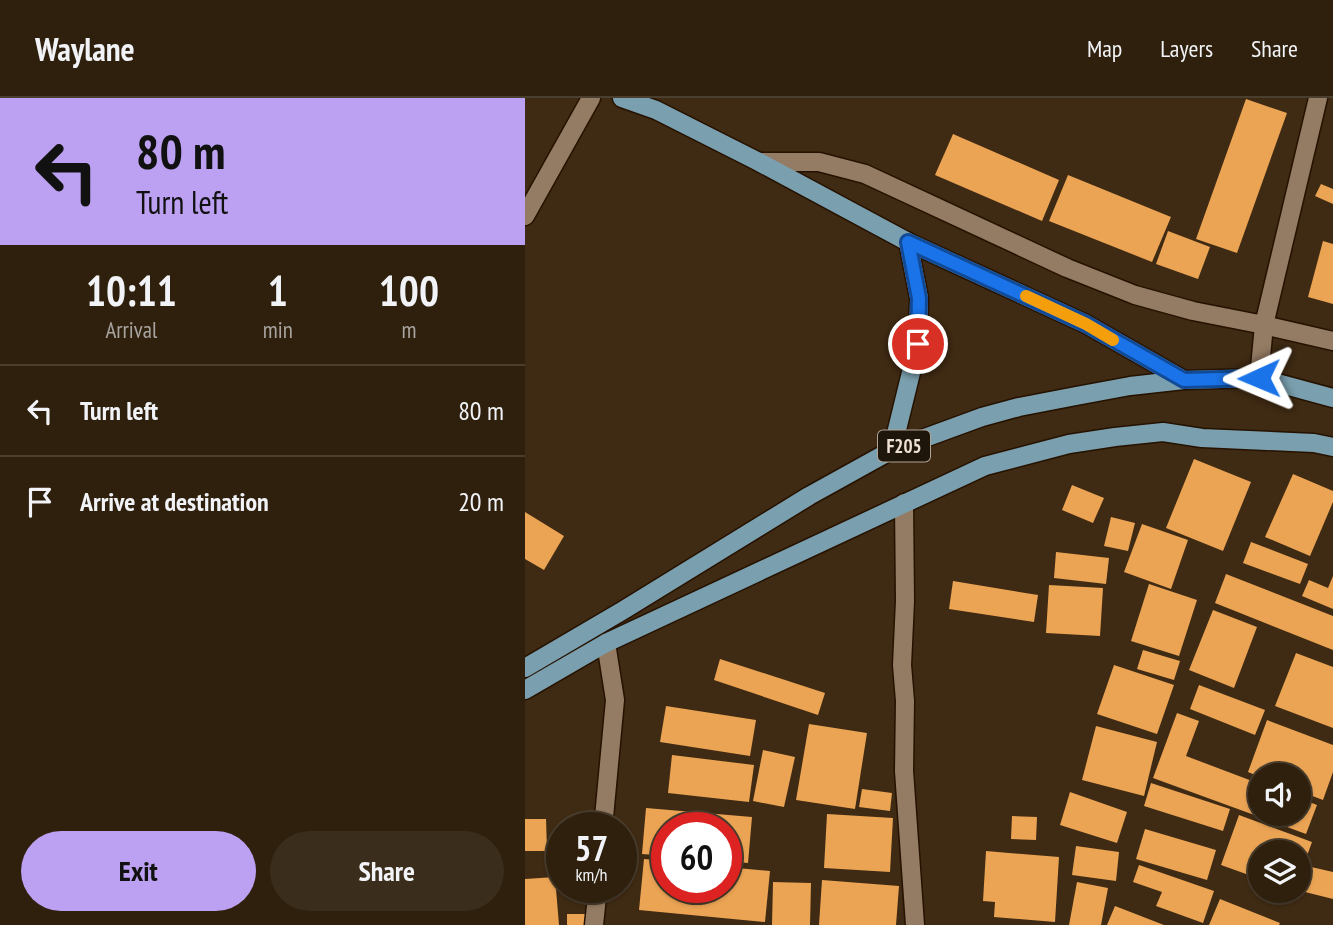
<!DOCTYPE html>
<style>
body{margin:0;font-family:"PT Sans Narrow",sans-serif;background:#3b2d1c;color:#f1f3f6;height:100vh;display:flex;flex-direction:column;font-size:26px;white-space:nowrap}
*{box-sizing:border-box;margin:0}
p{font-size:23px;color:#a7a39e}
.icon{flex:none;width:38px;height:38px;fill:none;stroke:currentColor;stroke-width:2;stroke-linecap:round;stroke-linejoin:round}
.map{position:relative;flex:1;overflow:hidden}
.drawer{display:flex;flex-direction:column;background:#2f200e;width:525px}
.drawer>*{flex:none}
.top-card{background:#bca0f2;color:#111;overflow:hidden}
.controls{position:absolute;left:723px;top:665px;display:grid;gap:14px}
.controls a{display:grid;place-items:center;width:63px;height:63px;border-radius:50%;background:#2f200e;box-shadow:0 2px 5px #0004,0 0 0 2px #4a3e2e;font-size:35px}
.speed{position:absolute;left:21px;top:714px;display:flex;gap:14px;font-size:35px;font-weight:700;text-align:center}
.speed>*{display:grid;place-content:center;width:91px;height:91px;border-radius:50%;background:#2f200e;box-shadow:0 2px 5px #0004,0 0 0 2px #4a3e2e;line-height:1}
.speed small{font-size:18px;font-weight:400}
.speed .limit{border:10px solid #d22;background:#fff;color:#111}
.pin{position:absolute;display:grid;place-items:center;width:60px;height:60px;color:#fff;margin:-30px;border:4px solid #fff;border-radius:50%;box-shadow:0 2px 7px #0007}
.me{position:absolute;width:77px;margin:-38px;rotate:269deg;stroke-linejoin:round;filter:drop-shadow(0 0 5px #0008)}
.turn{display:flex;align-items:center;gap:24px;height:147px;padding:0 21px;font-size:32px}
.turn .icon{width:91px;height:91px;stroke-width:2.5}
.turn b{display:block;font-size:49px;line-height:60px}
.eta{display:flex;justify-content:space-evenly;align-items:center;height:119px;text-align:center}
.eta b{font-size:42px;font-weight:700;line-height:49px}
.primary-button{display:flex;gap:14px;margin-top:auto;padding:14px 21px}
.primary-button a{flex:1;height:80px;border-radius:42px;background:#bca0f2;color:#111;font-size:28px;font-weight:700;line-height:80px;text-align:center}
.primary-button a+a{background:#3b2d1c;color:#f1f3f6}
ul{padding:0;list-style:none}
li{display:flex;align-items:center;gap:21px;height:91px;padding:0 21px;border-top:2px solid #4a3e2e}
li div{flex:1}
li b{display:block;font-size:26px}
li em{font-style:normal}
header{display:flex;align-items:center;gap:42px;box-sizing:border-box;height:98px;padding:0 35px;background:#2f200e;border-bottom:2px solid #4a3e2e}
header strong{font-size:33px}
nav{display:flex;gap:38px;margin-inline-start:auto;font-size:24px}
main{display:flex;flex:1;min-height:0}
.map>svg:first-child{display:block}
.building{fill:#eba454}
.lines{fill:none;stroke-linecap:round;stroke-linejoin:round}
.minor-casing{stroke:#251200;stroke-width:21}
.major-casing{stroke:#251200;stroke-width:21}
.minor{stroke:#947b63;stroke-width:18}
.major{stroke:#7a9fae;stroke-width:18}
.route-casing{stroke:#114b97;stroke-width:18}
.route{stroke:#1a73e8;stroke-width:12}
.slow{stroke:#f59e0b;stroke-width:12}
.labels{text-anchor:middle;stroke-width:7;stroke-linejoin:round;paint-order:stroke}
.shield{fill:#1e150b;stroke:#b0a497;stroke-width:2}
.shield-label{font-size:19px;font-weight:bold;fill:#efe1d3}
</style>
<header>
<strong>Waylane</strong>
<nav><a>Map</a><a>Layers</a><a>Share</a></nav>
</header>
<main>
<section class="drawer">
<div class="top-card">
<div class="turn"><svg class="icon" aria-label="left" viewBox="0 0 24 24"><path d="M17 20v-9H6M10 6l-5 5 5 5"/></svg><div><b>80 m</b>Turn left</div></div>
</div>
<div class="eta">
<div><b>10:11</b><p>Arrival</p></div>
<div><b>1</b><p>min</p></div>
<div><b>100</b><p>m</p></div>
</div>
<ul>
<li><svg class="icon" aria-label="left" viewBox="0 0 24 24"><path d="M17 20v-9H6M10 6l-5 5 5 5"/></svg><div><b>Turn left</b></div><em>80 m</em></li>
<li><svg class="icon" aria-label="arrive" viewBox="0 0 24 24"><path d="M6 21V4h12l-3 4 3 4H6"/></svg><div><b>Arrive at destination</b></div><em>20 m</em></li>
</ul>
<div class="primary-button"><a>Exit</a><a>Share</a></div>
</section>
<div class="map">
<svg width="808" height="827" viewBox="0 0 808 827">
<rect width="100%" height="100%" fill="#3f2a13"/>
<g class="building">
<polygon points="721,1 762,15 712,155 671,141"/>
<polygon points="428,36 534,82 517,123 410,77"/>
<polygon points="543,77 646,119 627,164 524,123"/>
<polygon points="796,86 808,91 808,106 790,98"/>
<polygon points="643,133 685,149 673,181 631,166"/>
<polygon points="798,143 808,146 808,206 783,199"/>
<polygon points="669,361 726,384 698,453 641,430"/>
<polygon points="768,376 808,393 808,404 785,458 740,439"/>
<polygon points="547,387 579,400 568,425 537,412"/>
<polygon points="0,414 39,438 19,472 0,461"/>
<polygon points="586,419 610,425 603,453 579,448"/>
<polygon points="617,426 663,442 646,491 599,474"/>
<polygon points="726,444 783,466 775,486 718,465"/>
<polygon points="531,454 584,460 581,486 529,480"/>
<polygon points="701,476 808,518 808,552 690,505"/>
<polygon points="808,478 808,511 777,498 784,482 803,490"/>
<polygon points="428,483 513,497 509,524 424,511"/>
<polygon points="624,486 672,502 654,558 606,543"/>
<polygon points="524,487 578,490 575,538 521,535"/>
<polygon points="688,512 732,529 709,590 664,572"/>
<polygon points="618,552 655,563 649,582 612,571"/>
<polygon points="771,555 808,569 808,630 750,608"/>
<polygon points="195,561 300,595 293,617 189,582"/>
<polygon points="589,567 649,587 632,636 572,616"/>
<polygon points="674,587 740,612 730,637 665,611"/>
<polygon points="141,608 231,622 225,658 135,644"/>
<polygon points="652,615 674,623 661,658 735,686 735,716 774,716 774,700 792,707 781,736 628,680"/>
<polygon points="742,622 808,647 808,674 798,702 774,693 774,677 735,677 735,679 723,674"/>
<polygon points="284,626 342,635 330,711 271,702"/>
<polygon points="571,628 632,644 619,698 557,682"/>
<polygon points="238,652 270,659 259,709 228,703"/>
<polygon points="147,657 229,667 224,704 143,695"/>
<polygon points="626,685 705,711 698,733 619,708"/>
<polygon points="337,691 367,695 365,713 334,709"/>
<polygon points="545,694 602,714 592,745 535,727"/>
<polygon points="121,710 227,719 223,765 201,763 201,730 142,730 142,758 117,756"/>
<polygon points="302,716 368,720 365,774 299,770"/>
<polygon points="714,717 787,744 774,780 774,754 735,754 735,781 696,767"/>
<polygon points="487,718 512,719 511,742 486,741"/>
<polygon points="0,721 21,721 22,753 0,753"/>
<polygon points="620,731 691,752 682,782 611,761"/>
<polygon points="551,748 594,754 591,783 547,777"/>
<polygon points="461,753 534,759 530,824 469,819 470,804 458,803"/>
<polygon points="119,761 142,763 142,789 201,789 201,769 245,773 240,824 114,812"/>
<polygon points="614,767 689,793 678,825 631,808 637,794 608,784"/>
<polygon points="782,768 808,774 808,801 776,793"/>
<polygon points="30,779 34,827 0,827 0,781"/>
<polygon points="297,782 374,788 371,827 294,827"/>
<polygon points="248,784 286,785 285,827 247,827"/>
<polygon points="552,784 583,790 576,827 544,827"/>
<polygon points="695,801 755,825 754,827 684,827"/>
<polygon points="590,808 639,827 582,827"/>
<rect x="42" y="816" width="22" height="11"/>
</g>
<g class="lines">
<g class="minor-casing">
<g id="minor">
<polyline points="234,64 294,64 340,76 542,170 610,197 668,213 739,227 808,243"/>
<polyline points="0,118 66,0"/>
<polyline points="734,280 739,227 793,0"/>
<polyline points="379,405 380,503 377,567 380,603 379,673 390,827"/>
<polyline points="78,730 90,602 81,545"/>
<polyline points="69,827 73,789"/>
</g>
</g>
<g class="major-casing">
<g id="major">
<polyline points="97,0 131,12 234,64 383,144 561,226 659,282"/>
<polyline points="367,352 393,246 394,200 383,144"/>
<polyline points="0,570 97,513 284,398 367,352 457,319 494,309 551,298 605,288 659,282 734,280 808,300"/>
<polyline points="0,592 81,545 460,368 544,346 590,339 638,334 677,340 789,345 808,349"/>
</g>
</g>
<use href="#minor" class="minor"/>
<use href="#major" class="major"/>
</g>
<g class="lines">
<g class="route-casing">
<polyline id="route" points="393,246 394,200 383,144 561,226 659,282 734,280"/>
</g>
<use href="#route" class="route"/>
<polyline class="slow" points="501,198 561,226 588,242"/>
</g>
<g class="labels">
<rect class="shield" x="353" y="332.5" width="52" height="31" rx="5"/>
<g class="shield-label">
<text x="379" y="355">F205</text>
</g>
</g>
</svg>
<div class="controls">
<a><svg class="icon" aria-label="sound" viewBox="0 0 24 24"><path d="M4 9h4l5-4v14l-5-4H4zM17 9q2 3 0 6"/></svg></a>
<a><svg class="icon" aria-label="layers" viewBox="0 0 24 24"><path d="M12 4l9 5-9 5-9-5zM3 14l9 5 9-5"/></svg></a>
</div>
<div class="speed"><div>57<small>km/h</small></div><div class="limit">60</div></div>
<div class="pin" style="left:393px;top:246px;background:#d93025"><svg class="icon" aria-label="arrive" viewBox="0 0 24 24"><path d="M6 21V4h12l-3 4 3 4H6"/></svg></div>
<svg class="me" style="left:734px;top:280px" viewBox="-20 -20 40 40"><path d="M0-17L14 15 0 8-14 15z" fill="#1a73e8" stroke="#fff" stroke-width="4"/></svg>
</div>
</main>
